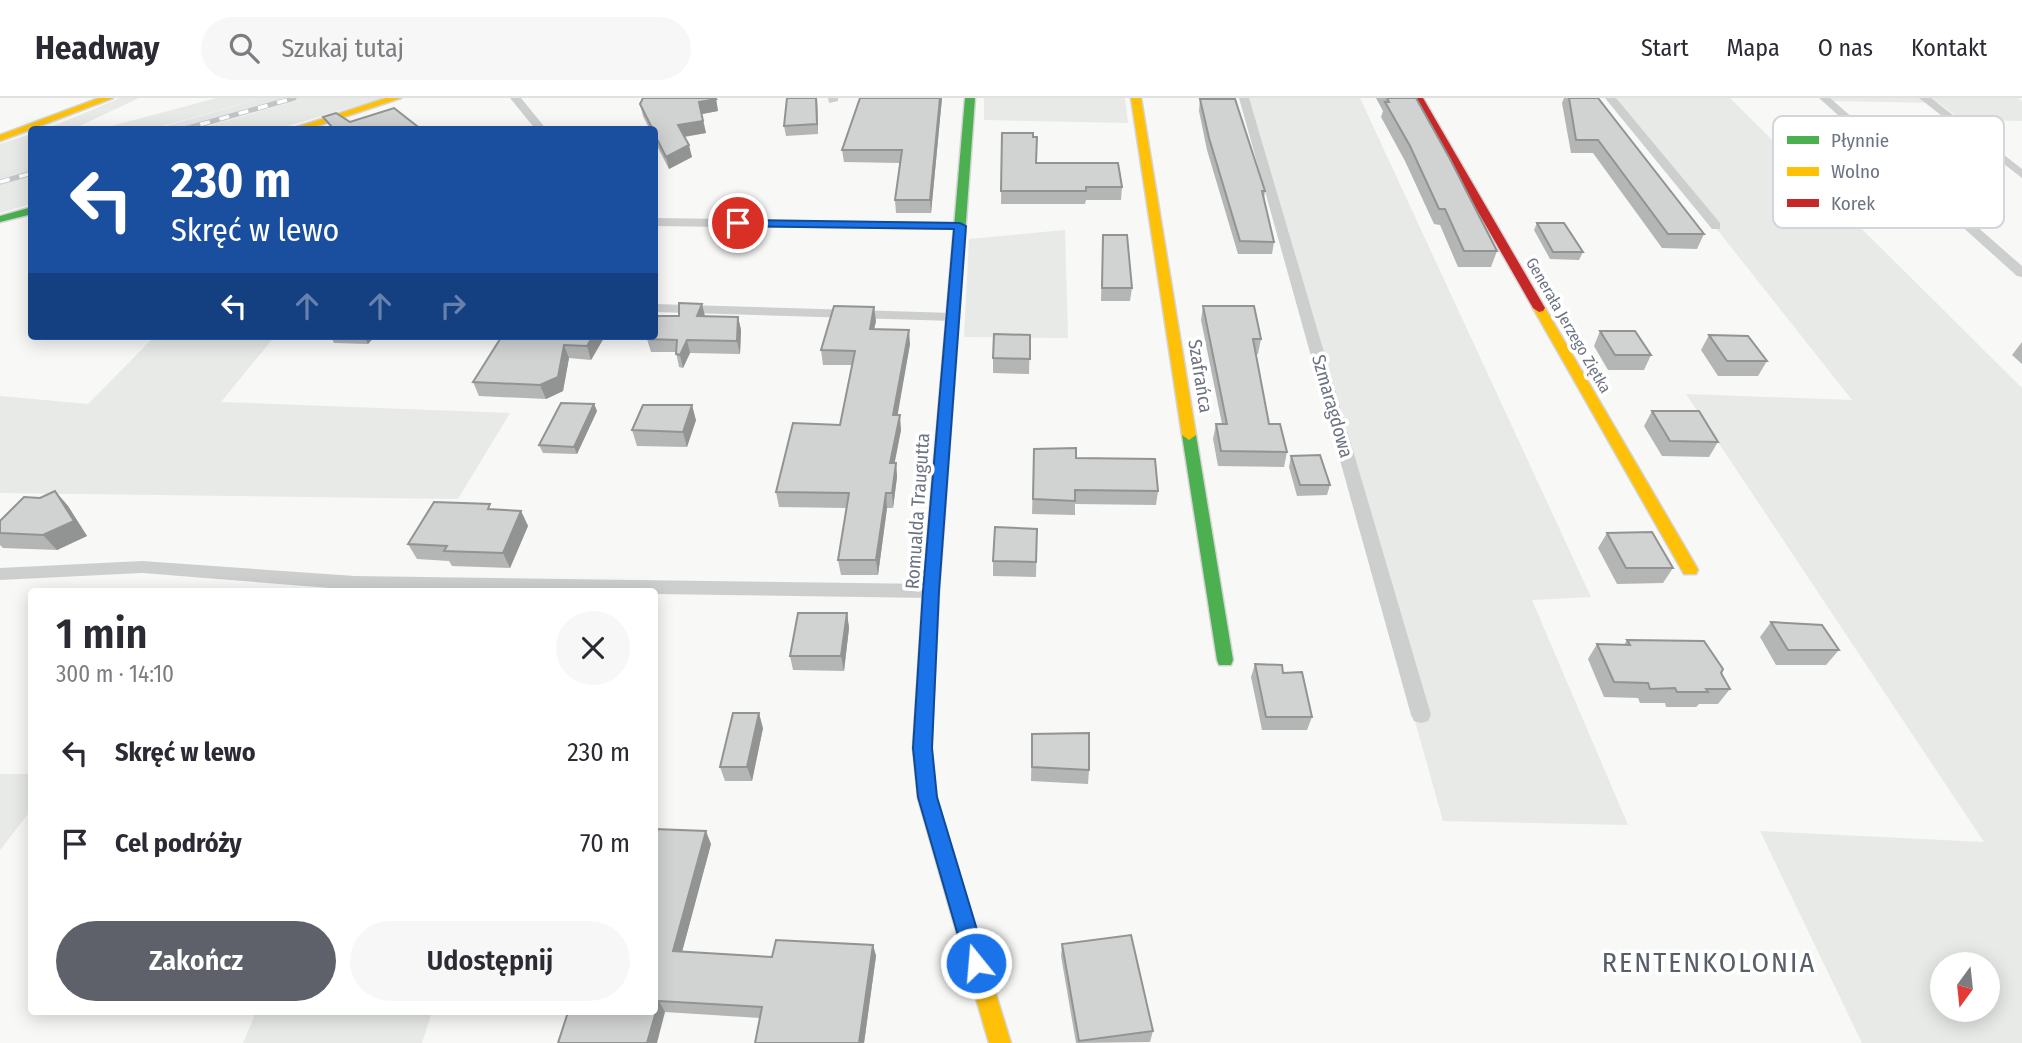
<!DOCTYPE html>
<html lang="pl">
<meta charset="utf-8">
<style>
body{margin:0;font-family:"Fira Sans Condensed",sans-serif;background:#f7f7f7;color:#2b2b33;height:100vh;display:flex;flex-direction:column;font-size:26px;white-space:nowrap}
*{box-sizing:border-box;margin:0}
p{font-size:23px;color:#7c7c81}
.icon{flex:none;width:38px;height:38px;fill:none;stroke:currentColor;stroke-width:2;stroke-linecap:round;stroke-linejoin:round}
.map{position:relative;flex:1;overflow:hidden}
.side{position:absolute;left:28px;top:490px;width:630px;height:427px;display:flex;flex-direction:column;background:#fff;border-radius:7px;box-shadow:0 4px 18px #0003}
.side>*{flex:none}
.banner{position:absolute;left:28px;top:28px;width:630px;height:214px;border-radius:7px;box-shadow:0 4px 18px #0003;background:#1a4fa0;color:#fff;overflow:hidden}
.needle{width:46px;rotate:195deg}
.buttons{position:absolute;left:1930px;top:854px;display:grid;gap:14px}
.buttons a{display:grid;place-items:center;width:70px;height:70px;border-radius:50%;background:#fff;box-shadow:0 4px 18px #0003;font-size:35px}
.pin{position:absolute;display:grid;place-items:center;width:60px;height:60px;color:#fff;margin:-30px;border:4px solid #fff;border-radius:50%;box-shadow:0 2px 7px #0007}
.me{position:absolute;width:77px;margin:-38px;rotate:343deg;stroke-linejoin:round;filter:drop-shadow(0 0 5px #0008)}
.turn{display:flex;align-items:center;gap:24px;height:147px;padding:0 28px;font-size:32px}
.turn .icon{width:91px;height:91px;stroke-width:2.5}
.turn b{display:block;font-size:49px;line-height:60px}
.lanes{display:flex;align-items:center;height:66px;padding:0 28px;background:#0003;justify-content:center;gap:35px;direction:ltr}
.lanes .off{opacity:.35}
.round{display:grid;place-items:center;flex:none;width:74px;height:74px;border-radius:37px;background:#f7f7f7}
.summary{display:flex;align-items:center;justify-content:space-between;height:119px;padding:0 28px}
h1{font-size:42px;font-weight:600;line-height:52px}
.primary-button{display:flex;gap:14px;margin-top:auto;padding:14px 28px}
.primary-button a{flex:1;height:80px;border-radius:42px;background:#5e6169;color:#fff;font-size:28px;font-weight:600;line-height:80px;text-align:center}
.primary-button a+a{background:#f7f7f7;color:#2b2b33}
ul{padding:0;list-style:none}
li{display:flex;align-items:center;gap:21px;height:91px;padding:0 28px}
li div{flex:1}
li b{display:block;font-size:26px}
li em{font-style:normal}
header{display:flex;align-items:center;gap:42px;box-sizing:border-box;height:98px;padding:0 35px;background:#fff;border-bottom:2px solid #e1e1e2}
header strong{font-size:33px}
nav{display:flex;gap:38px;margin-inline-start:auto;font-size:24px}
.search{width:490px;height:63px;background:#f7f7f7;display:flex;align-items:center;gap:18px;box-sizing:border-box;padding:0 24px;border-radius:38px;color:#7c7c81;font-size:26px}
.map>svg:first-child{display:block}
.built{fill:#e6e8e8}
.green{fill:#e7eae6;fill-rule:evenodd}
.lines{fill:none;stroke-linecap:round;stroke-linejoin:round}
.fast-casing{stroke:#d4d4d5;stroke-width:3}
.slow-casing{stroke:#d4d4d5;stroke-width:3}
.jam-casing{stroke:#d4d4d5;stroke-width:3}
.lane{fill:#cdcece;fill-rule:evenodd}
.fast{fill:#4caf50;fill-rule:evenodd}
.slow{fill:#ffc107;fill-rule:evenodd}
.jam{fill:#c62828;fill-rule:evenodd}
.rail-casing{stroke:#c3c4c5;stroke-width:5}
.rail{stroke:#fff;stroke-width:3.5;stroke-dasharray:10;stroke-linecap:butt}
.wall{fill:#b4b5b5}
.shaded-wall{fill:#929393}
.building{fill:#d1d2d2;stroke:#929393;stroke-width:2}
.route{fill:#1a73e8;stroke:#114b97;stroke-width:2}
.labels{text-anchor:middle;stroke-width:7;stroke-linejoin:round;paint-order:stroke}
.far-street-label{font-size:16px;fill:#6c7483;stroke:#fff}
.street-label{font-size:19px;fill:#6c7483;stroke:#fff}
.near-quarter-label{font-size:28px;letter-spacing:2px;fill:#585f69;stroke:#fff}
.key{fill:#fff;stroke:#d3d5da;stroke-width:2}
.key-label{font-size:19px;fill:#6c7483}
</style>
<header>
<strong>Headway</strong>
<div class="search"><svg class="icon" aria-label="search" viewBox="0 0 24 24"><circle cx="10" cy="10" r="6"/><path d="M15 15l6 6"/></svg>Szukaj tutaj</div>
<nav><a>Start</a><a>Mapa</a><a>O nas</a><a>Kontakt</a></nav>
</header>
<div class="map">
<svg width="2022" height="945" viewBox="0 0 2022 945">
<rect width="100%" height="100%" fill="#f8f8f7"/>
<g class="built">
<polygon points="263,0 305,0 196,31 152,32"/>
<polygon points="31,66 31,80 0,89 0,75"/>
</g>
<g class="green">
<polygon points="120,0 139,0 73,31 44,32"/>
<polygon points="217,0 263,0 152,31 100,31"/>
<polygon points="305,0 383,0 277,31 196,32"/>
<polygon points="984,0 1125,0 1128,25 984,22"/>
<polygon points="1240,0 1360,0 1591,499 1532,502 1628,727 1443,723"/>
<path d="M1613 0H1730L2022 290V945H1862L1760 733 1984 744 1686 296 1852 302ZM1942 866H1988V912H1942Z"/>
<polygon points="1829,0 2018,0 2022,3 2022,23 1961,22 1939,5 1832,3"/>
<polygon points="31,36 31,66 0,75 0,46"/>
<polygon points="31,80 31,106 0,115 0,89"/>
<polygon points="1065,132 1068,240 964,239 969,141"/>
<polygon points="155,238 275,238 221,304 510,315 458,401 0,395 0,298 88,306"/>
<polygon points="0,676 32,676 31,712 0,752"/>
<polygon points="256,914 432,914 422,945 243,945"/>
</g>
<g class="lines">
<g class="fast-casing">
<g id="fast">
<polygon points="965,0 975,0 939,493 931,650 936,700 971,815 968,822 961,825 954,822 951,815 918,700 913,650 923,493"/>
<polygon points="32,109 32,116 0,124 0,118"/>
<polygon points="1189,332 1196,337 1233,562 1231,567 1219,567 1217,562 1182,337"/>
</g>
</g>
<g class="slow-casing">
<g id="slow">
<polygon points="99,0 113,0 0,43 0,37"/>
<polygon points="386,0 401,0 305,32 288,32"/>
<polygon points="1131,0 1141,0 1196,337 1189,342 1182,337"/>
<polygon points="1539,206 1545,210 1696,468 1698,472 1696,476 1684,476 1533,210"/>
<polygon points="961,805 968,808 971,815 1011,945 989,945 951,815 954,808"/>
</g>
</g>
<g class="jam-casing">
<polygon id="jam" points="1413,0 1423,0 1545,210 1543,213 1539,214 1533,210"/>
</g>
<g class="lane">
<polygon points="510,0 521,0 547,32 536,32"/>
<polygon points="828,0 838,0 838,3 829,5"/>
<polygon points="1239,0 1249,0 1431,617 1428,623 1421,625 1414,623 1411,617"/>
<polygon points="1605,0 1616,0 1720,125 1720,131 1712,131"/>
<polygon points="1819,0 1830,0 2022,168 2022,179 2017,178"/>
<polygon points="1919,0 1931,0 2022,71 2022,80"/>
<polygon points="654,120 960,124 966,128 960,132 654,128"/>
<polygon points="654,206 954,215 961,219 954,223 654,214"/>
<polygon points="142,463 355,478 931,486 937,488 940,493 937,498 931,500 654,496 654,494 355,492 142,475 0,482 0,470"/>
</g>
<use href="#fast" class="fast"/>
<use href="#slow" class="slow"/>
<use href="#jam" class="jam"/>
<g class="rail-casing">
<g id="rail">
<polyline points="181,32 294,0"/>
<polyline points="0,84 32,75"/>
</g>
</g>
<use href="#rail" class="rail"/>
</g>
<g class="wall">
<polygon points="817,0 818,36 786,38 784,28"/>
<polygon points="860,0 942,0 931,115 896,115 895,102 900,65 844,64 842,52"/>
<polygon points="1376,0 1416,0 1497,153 1491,169 1458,169 1440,127 1434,126 1405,63 1381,19 1383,13"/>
<polygon points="1564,0 1598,0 1704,136 1697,151 1662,150 1593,55 1571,55 1562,5"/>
<polygon points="716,1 718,13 702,16 706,35 685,39 692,59 669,71 654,42 654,32 650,32 643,18 640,6"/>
<polygon points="1200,1 1265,93 1264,101 1274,144 1272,156 1238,156 1207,52 1199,13"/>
<polygon points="1002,35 1037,65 1122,89 1121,102 1086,102 1085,106 1001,106"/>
<polygon points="1537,125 1583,154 1579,162 1550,161 1534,132"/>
<polygon points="1103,137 1132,190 1130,203 1101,203"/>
<polygon points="1203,208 1261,241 1258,256 1256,256 1269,326 1287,354 1284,369 1218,368 1213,341 1216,326 1222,326 1201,222"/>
<polygon points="705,219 738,219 741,232 740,256 690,255 683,270 679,269 676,254 651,254 647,241"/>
<polygon points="876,223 874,231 910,246 897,317 901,332 894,365 896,365 897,379 893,410 887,410 878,477 841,477 838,462 847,410 779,409 776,394 840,327 852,267 823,267 821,252"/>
<polygon points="1600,233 1651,257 1644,272 1608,272 1594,248"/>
<polygon points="1030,237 1029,276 993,275 993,260"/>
<polygon points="1709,237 1767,263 1758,278 1718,278 1701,252"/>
<polygon points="331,238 375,238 368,246 334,245"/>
<polygon points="502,238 605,238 591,262 569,260 563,293 546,301 479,298 473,284"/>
<polygon points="2022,244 2022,266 2012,257"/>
<polygon points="594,306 597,313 577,356 543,355 539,347"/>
<polygon points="1652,313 1718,344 1709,359 1662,358 1644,328"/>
<polygon points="696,322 687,349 637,348 632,332"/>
<polygon points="1034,351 1076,360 1158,393 1156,407 1075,406 1075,417 1032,416"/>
<polygon points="1291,358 1330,387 1327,397 1297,398 1289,369"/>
<polygon points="55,393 68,408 87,438 57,452 3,450 0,447 0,423 40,400"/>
<polygon points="492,411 521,413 528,428 510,470 452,468 449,463 417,461 408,446"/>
<polygon points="1037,431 1036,479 993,478 993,463"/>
<polygon points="1607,435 1673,470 1663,485 1617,486 1598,450"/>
<polygon points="847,515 849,530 844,573 793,572 790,558"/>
<polygon points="1771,524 1839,552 1826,567 1776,567 1760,539"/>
<polygon points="1627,542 1721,575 1730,591 1718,606 1699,606 1696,609 1666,609 1665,605 1640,605 1638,600 1604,599 1588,561 1597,546 1624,547"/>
<polygon points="1255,566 1283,575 1312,619 1307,632 1262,632 1251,579"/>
<polygon points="763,630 752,683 725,683 720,669"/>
<polygon points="1032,636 1089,672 1088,686 1031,683"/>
<polygon points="711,746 682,854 772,859 873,847 876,858 864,945 755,945 760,920 665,914 558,945"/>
<polygon points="1062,846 1153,933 1150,944 1076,945 1061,858"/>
</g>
<g class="shaded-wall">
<polygon points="816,0 817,0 818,36 817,26"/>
<polygon points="940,0 942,0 931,115 930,102"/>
<polygon points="716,1 718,13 702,16 699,4"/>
<polygon points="703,23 706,35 681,39 678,27"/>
<polygon points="689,47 692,59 669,71 666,59"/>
<polygon points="702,206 705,218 700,231 697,218"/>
<polygon points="874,209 876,223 871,245 870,231"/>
<polygon points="738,219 741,232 740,256 737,243"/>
<polygon points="909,232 910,246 895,332 893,317"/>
<polygon points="364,238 375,238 368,246"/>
<polygon points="593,238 605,238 591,262 587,248"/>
<polygon points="687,242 690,255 683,270 680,257"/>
<polygon points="564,247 569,260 563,293 546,301 540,287"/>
<polygon points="594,306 597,313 577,356 574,349"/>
<polygon points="692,307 696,322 687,349 683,334"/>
<polygon points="900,317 901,332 892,379 890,365"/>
<polygon points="896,365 897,379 893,410 892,395"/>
<polygon points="55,393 68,408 87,438 57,452 43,437"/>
<polygon points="886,395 887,410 878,477 876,462"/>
<polygon points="521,413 528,428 510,470 503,455"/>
<polygon points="847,515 849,530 844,573 841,558"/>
<polygon points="759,615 763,630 752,683 747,669"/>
<polygon points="706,733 711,746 679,865 673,853"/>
<polygon points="873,847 876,858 864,945 859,945"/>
<polygon points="659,903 665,914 657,945 647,945"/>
</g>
<g class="building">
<polygon points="643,0 715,0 716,1 699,4 703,23 678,27 689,47 666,59 654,35 654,32 653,32 640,6"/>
<polygon points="787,0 816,0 817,26 784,28"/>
<polygon points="860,0 940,0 930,102 895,102 902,52 842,52"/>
<polygon points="1387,0 1416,0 1450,61 1497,153 1464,153 1445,111 1439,111 1410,48 1385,4 1389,4"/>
<polygon points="1569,0 1598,0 1704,136 1668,136 1598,42 1576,42"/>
<polygon points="1200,1 1235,1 1265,93 1262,93 1274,144 1240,143 1209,40"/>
<polygon points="394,10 422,32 325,32 332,29 323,19 336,15 350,24"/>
<polygon points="1002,35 1033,35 1033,39 1037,39 1036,65 1118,65 1122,89 1086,89 1086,93 1001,93"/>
<polygon points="1537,125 1564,125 1583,154 1553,154"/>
<polygon points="1103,137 1127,137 1132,190 1102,190"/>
<polygon points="679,205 702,206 697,218 738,219 737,243 687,242 680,257 676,256 677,242 647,241 649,238 654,238 654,225 658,218 679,218"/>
<polygon points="834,208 874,209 870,231 909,232 893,317 900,317 890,365 896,365 892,395 886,395 876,462 838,462 849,395 776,394 793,325 840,327 855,253 821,252"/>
<polygon points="1203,208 1254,208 1261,241 1253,241 1269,326 1280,326 1287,354 1221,353 1216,326 1227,326"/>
<polygon points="1600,233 1635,233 1651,257 1615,257"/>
<polygon points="994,236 1030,237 1030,261 993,260"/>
<polygon points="1709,237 1748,238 1767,263 1727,263"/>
<polygon points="502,238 593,238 587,248 564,247 558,279 540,287 473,284"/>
<polygon points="561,305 594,306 574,349 539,347"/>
<polygon points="643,307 692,307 683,334 632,332"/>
<polygon points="1652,313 1699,313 1718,344 1670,343"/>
<polygon points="1076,350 1076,360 1155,361 1158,393 1075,392 1075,403 1033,401 1034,351"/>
<polygon points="1320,357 1330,387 1300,387 1291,358"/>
<polygon points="55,393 74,423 43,437 0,435 0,423 24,399 40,400"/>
<polygon points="434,404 490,406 488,411 521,413 503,455 444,453 447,448 408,446"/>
<polygon points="995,429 1037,431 1036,464 993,463"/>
<polygon points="1652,434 1673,470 1626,470 1607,435"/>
<polygon points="798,515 847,515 841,558 790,558"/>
<polygon points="1771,524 1822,527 1839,552 1788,552"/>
<polygon points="1627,542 1704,543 1723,571 1721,575 1730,591 1706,591 1708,594 1677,594 1675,590 1650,591 1648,585 1614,584 1597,546 1630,547"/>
<polygon points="1255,566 1282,567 1283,575 1302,574 1312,619 1266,619"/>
<polygon points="733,615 759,615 747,669 720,669"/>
<polygon points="1089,635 1089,672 1032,669 1032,636"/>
<polygon points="654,731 706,733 673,853 772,859 776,842 873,847 859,945 755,945 762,909 659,903 647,945 558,945 568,914 654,914"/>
<polygon points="1131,837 1153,933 1079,943 1062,846"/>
</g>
<polygon class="route" points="738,122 960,125 966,128 939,493 932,650 937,699 987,865 984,873 976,876 969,873 966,865 918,699 913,650 923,493 954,131 734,128 734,123"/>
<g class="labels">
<g class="far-street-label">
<text transform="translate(1569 227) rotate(60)" y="6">Generała Jerzego Ziętka</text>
</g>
<g class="street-label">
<text transform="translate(1201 278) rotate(81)" y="7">Szafrańca</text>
<text transform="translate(1333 308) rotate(74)" y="7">Szmaragdowa</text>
<text transform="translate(917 413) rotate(-86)" y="7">Romualda Traugutta</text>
</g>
<g class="near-quarter-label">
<text x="1709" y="874">RENTENKOLONIA</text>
</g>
</g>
<rect x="1773" y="18" width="231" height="112" rx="10" class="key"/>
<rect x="1787" y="38" width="32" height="8" fill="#4caf50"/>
<rect x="1787" y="69" width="32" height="9" fill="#ffc107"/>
<rect x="1787" y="101" width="32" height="8" fill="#c62828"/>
<g class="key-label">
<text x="1831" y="49">Płynnie</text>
<text x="1831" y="80">Wolno</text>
<text x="1831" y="112">Korek</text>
</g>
</svg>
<div class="buttons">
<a><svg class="needle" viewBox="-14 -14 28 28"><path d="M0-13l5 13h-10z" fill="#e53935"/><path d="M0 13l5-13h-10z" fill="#7c7c81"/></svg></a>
</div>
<div class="pin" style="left:738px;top:125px;background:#d93025"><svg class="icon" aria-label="arrive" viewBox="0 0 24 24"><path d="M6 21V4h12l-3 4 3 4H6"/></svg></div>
<svg class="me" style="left:976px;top:865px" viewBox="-20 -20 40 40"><circle r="17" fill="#1a73e8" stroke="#fff" stroke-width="3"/><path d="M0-11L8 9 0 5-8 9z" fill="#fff"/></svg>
<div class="banner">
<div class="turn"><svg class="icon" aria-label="left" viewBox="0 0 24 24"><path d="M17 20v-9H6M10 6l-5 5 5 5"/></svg><div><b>230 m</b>Skręć w lewo</div></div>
<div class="lanes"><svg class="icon" aria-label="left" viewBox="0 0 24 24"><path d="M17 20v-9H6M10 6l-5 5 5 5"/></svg><svg class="icon off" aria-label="ahead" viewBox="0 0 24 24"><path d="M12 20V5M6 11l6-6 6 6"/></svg><svg class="icon off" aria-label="ahead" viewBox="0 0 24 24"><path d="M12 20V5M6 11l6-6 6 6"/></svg><svg class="icon off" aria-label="right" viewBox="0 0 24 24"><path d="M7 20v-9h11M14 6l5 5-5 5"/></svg></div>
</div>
<section class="side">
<div class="summary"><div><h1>1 min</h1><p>300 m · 14:10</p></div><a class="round"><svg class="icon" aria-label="close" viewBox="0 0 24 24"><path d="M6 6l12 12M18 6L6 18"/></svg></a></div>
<ul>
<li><svg class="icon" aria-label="left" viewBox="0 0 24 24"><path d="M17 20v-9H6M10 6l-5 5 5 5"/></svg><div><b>Skręć w lewo</b></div><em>230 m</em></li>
<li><svg class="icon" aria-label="arrive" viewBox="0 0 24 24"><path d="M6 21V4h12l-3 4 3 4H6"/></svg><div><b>Cel podróży</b></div><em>70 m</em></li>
</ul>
<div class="primary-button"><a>Zakończ</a><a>Udostępnij</a></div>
</section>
</div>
